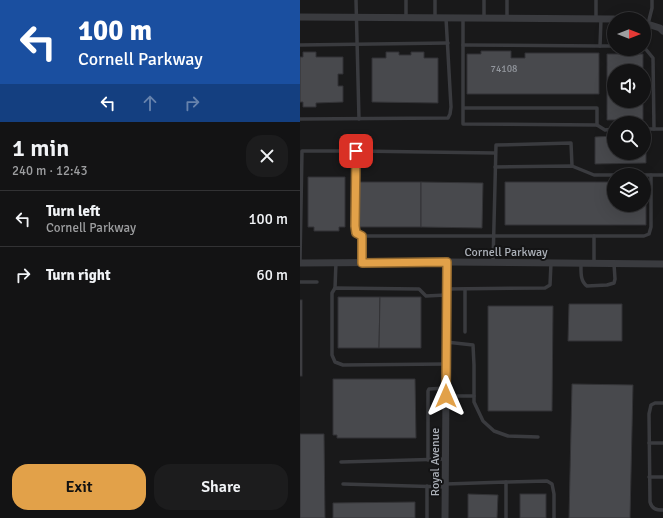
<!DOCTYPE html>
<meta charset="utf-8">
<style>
body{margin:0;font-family:Signika,sans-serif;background:#1c1c1d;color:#f1f3f6;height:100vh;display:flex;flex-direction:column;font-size:15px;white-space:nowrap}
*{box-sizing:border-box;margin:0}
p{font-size:13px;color:#9d9ea0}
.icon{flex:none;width:22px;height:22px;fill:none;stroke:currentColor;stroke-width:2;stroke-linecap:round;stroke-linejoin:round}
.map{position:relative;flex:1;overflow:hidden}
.panel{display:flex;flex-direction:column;background:#131314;width:300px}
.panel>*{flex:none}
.banner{background:#1a4fa0;color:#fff;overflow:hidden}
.needle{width:26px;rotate:90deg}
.buttons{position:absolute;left:307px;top:12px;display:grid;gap:8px}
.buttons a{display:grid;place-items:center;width:44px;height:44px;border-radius:50%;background:#131314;box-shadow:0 4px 16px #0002,0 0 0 1px #323234;font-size:20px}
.pin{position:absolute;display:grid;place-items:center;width:34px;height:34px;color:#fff;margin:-17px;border-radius:8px;box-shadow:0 2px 6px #0006}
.me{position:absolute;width:44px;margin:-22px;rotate:0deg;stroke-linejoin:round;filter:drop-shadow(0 0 3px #0008)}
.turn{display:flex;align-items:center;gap:14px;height:84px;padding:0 12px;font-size:18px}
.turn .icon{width:52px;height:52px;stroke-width:2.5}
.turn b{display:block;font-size:28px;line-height:34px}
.lanes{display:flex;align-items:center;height:38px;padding:0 12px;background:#0003;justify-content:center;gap:20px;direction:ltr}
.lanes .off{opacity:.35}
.round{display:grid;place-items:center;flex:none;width:42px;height:42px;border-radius:16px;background:#1c1c1d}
.head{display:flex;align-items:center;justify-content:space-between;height:68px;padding:0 12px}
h1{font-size:24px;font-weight:600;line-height:30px}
.primary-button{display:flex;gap:8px;margin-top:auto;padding:8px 12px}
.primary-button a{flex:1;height:46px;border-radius:16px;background:#e2a149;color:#111;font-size:16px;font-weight:600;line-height:46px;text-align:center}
.primary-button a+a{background:#1c1c1d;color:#f1f3f6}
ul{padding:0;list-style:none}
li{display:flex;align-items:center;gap:12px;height:56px;padding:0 12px;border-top:1px solid #323234}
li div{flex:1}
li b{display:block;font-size:15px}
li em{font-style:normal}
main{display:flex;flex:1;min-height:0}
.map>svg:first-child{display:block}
.building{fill:#48494d;stroke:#333336}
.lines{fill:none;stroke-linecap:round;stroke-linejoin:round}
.lane{stroke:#3a3b3f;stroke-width:3.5}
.street{stroke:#3a3b3f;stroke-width:7}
.route-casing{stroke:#93692f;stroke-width:10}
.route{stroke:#e2a149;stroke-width:7}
.labels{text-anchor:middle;stroke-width:4;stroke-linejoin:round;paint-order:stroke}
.number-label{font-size:10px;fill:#93979e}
.street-label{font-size:12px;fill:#acb1b9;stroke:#141415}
</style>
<main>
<section class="panel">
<div class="banner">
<div class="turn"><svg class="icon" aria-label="left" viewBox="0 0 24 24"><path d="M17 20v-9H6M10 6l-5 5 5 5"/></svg><div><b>100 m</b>Cornell Parkway</div></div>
<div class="lanes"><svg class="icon" aria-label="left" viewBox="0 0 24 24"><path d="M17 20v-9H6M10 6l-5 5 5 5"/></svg><svg class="icon off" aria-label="ahead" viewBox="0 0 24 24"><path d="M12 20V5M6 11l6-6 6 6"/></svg><svg class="icon off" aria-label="right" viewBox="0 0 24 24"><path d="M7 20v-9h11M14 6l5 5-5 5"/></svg></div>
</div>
<div class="head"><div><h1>1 min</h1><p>240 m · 12:43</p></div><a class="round"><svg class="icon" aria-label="close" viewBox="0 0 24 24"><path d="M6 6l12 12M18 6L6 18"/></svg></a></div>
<ul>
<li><svg class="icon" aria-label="left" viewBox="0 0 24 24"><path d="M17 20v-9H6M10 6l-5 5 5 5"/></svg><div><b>Turn left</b><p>Cornell Parkway</p></div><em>100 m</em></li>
<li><svg class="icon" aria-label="right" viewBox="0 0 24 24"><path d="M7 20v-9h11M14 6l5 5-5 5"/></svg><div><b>Turn right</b></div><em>60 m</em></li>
</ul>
<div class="primary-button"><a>Exit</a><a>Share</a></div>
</section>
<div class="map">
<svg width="363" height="518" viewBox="0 0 363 518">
<rect width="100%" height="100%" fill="#19191a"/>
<g class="building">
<polygon points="181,51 211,51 211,58 225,58 225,53 299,53 299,94 167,94 167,54 181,54"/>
<polygon points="3,52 16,52 16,57 43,57 43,74 38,74 38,86 43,86 43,102 16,103 16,107 3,107 3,102 0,102 0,57 3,57"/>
<polygon points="86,52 99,52 99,55 111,55 111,52 124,52 124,58 138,58 138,103 72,102 72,58 86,58"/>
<polygon points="307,54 343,54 343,71 314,71 314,101 343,101 343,120 307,120"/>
<polygon points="314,136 314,153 344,153 344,136 346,136 346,163 295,164 295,137"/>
<polygon points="8,177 45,177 45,227 39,227 39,231 14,231 14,227 8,227"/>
<rect x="59" y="182" width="62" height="45"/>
<polygon points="121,182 183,183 182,228 121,227"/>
<polygon points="205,182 314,182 314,205 344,205 344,182 346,182 346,225 205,225"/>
<polygon points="38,297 80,297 79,348 38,348"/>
<polygon points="80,297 121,297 121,348 79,348"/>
<rect x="0" y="300" width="2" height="76"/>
<polygon points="269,304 322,304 322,341 268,341"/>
<polygon points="188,306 253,306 252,411 188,411"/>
<polygon points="33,379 115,379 116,438 37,438 37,435 33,435"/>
<polygon points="272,384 333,385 330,518 269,518"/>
<polygon points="0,434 24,434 25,518 0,518"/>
<polygon points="168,494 198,495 197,518 168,518"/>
<rect x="220" y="494" width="26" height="24"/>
<polygon points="115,502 115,518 33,518 33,503"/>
</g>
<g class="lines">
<g class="lane">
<polyline points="56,0 59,119"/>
<polyline points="184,0 184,18"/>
<polyline points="106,18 106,0"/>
<polyline points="135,18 135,0"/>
<polyline points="207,19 207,0"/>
<polyline points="296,19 296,0"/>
<polyline points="301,19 300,46 314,46"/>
<polyline points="348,24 352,8 352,0"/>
<polyline points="0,45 148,43"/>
<polyline points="163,45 300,46"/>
<polyline points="344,47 353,58 354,129 363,129"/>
<path d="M163 108H297V125L163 124C163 89 163 54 163 18"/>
<polyline points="0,119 148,118 150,114 151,107 146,18"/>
<polyline points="297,125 305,130 314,129"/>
<polyline points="344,129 354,129"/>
<polyline points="195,153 56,151 55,226 56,233 62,236 344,236 349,234 351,227 351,175"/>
<polyline points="195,167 272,166 294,175 363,175"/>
<polyline points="0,261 2,151 56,151"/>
<polyline points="62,263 62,236"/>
<polyline points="193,263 196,145 271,143 272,166"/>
<path d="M281 263C281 272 280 281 287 286L307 285 314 283 315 279 314 264"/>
<polyline points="294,263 294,236"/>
<polyline points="0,282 17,282"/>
<polyline points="35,288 36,262"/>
<polyline points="146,289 245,288 250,285 251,263"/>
<polyline points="165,289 165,332"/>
<polyline points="146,342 173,345 174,365 174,402 183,421 194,431 208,436 238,437"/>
<polyline points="146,364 43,365 35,362 32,355 32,293 35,288 119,289 126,296 146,295"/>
<polyline points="146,396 174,396"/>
<path d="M363 403H355L351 405 349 414 350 502C352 509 356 510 363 510"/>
<polyline points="349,443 363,443"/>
<polyline points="128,460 128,391 129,389 146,388"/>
<polyline points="41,462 146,459"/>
<polyline points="349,477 363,477"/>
<polyline points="206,482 247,481 252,484 254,494 254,518"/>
<polyline points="43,484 145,487"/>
<polyline points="146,484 206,482 206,518"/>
<polyline points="127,486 127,518"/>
</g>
<g class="street">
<polyline points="0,17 314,19"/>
<polyline points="344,23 360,28 363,31"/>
<polyline points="0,263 147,262 363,264"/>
<polyline points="145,518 147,262"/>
</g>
</g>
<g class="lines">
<g class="route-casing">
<polyline id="route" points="56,151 55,226 56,233 62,236 62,263 147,262 146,396"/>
</g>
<use href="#route" class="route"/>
</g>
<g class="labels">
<g class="number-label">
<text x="204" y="72">74108</text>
</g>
<g class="street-label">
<text x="206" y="256">Cornell Parkway</text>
<text transform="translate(135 462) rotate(-90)" y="4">Royal Avenue</text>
</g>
</g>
</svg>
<div class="buttons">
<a><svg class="needle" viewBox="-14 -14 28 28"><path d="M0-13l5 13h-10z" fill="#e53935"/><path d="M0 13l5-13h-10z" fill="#9d9ea0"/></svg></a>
<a><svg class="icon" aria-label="sound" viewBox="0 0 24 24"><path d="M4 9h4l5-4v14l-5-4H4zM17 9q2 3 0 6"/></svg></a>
<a><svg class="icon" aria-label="search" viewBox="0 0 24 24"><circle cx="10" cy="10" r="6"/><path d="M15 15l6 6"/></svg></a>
<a><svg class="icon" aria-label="layers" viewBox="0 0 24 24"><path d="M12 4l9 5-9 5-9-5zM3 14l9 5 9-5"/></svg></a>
</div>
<div class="pin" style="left:56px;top:151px;background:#d93025"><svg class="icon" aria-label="arrive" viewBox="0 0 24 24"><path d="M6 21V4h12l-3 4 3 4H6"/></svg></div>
<svg class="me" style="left:146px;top:396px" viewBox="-20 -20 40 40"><path d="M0-17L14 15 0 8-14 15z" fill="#e2a149" stroke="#fff" stroke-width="4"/></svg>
</div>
</main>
